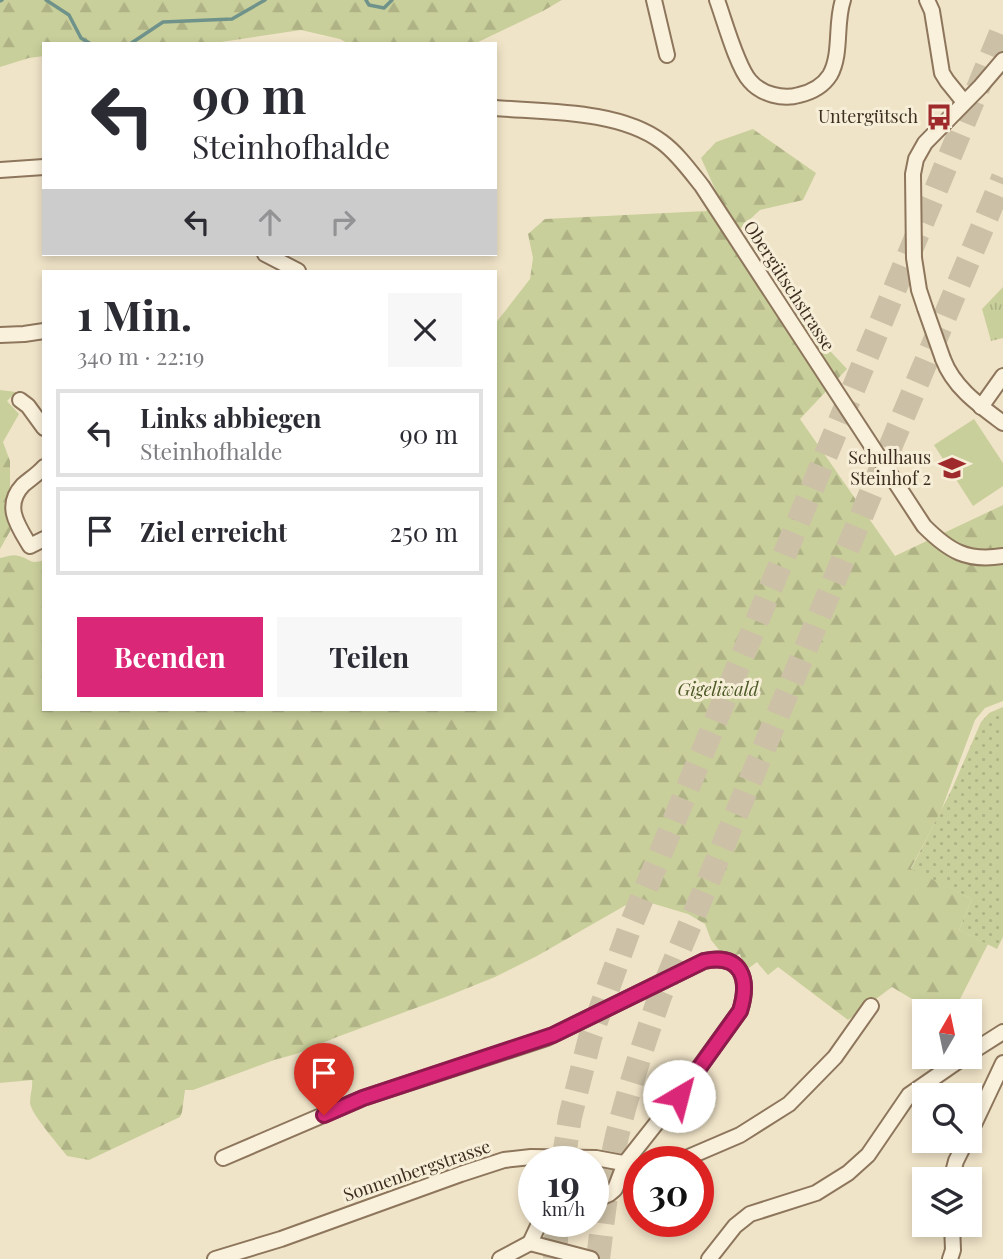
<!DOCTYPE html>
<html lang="de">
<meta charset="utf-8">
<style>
body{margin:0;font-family:"Playfair Display",serif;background:#f7f7f7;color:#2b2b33;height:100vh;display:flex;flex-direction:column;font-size:26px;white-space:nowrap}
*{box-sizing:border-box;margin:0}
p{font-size:23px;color:#7c7c81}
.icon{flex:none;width:38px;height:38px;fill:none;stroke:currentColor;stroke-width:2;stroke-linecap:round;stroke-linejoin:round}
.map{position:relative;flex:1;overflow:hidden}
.panel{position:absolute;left:42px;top:270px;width:455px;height:441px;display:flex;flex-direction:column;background:#fff;border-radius:0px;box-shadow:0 4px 10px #0003}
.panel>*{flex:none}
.guide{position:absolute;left:42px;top:42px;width:455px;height:214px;border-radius:0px;box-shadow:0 4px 10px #0003;background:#fff;color:#2b2b33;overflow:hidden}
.needle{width:46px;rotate:9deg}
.controls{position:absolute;left:912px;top:999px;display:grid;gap:14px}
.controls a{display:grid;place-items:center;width:70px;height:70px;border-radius:0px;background:#fff;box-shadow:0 4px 10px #0003;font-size:35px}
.speed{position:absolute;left:518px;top:1146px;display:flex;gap:14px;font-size:35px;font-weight:700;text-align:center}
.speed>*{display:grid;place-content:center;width:91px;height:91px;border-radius:50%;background:#fff;box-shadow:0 4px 10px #0003;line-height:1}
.speed small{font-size:18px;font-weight:400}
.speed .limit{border:10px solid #d22;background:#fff;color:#111}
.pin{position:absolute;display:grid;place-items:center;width:60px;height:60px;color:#fff;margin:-72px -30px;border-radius:50% 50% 50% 0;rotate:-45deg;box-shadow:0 0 7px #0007}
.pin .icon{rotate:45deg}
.me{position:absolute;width:77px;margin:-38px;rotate:37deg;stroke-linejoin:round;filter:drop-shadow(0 0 5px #0008)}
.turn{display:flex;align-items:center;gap:24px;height:147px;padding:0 35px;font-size:32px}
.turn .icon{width:91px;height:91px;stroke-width:2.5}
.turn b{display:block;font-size:49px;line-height:60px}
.lanes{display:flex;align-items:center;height:66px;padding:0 35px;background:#0003;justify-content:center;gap:35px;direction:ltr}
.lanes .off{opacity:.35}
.round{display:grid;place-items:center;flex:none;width:74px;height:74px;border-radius:0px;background:#f7f7f7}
.overview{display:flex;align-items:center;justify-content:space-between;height:119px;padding:0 35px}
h1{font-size:42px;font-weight:700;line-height:52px}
.button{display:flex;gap:14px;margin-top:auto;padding:14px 35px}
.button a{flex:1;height:80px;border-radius:0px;background:#db2777;color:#fff;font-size:28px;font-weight:700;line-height:80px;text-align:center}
.button a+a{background:#f7f7f7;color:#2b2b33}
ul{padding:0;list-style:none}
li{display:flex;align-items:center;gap:21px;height:88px;margin:0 14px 10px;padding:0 21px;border:4px solid #e1e1e2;border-radius:0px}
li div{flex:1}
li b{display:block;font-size:26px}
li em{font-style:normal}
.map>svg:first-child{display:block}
.grass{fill:#c9cf9b}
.forest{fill:url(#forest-firs)}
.park{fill:url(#park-tufts)}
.garden{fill:url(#garden-dots)}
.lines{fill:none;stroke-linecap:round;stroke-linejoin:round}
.stream{stroke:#6f938a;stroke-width:3.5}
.motorway-tunnel{stroke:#ccc0a6;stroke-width:24;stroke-dasharray:24 12;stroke-linecap:butt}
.minor-casing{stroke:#8d765c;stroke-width:18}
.minor{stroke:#faf1dc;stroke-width:14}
.minor-bridge-casing{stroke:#8d765c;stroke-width:18;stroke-linecap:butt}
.minor-bridge{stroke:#faf1dc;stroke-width:14}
.route-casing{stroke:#8e194d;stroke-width:18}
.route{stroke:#db2777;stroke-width:12}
.labels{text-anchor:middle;stroke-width:6;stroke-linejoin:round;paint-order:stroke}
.poi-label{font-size:18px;fill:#3d2e20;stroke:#f7eed8;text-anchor:end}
.street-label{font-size:18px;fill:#3d2e20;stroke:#f7eed8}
.park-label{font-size:18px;font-style:italic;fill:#4d5a26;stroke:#f7eed8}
</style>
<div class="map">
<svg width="1003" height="1259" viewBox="0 0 1003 1259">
<defs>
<pattern id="forest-firs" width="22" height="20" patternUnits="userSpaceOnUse" patternTransform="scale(1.75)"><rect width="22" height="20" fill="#c9cf9b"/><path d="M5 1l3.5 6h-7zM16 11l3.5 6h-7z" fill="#aeb285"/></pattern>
<pattern id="park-tufts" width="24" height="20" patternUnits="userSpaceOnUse" patternTransform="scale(1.75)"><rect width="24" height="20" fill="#c9cf9b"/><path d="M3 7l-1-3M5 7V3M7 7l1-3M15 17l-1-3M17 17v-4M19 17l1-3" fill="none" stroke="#aeb285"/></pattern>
<pattern id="garden-dots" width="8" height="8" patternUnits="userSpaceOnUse" patternTransform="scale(1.75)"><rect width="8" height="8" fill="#c9cf9b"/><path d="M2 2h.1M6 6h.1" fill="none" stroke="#aeb285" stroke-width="1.8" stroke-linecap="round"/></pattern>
</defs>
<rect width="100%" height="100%" fill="#f0e4c8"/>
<g class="grass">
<polygon points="0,390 16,392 7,401 19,414 3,442 0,442"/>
<polygon points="974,419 1003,463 1003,486 973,506 934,445"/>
</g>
<g class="forest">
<polygon points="0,0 562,0 543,11 474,44 349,44 340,39 301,30 208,44 44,44 44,56 29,58 0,67"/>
<path d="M753 129 816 173 803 200 760 210 727 241 847 369 800 419 895 556 1003 505V701L985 708 975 720 941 811 911 868 972 899 959 930 988 944 954 1011H932L892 987 848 1020 778 967 768 975 757 962 749 968 743 963 740 954 733 956 720 951 711 940 705 924 688 914 651 903 626 905 537 956 495 977 443 998 337 1037 296 1054 274 1060 193 1090H185L182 1112 180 1117 89 1160 67 1156C59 1145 31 1114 30 1103 30 1094 33 1088 32 1080L0 1083V558C6 557 13 554 19 556 31 559 29 565 44 560V709H495V324L530 279 533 258 528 234 545 219 706 211 720 200 701 158 716 142Z"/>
<polygon points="0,442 3,442 10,461 10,505 13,526 0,549"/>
</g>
<polygon class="park" points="1003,287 1003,338 991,341 982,309"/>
<polygon class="garden" points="1003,707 1003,937 997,949 959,930 972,899 911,869 951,791 981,722 989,713"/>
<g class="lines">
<g class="stream">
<polyline points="46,0 69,15 81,38 91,44"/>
<polyline points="366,0 369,5 384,8 392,0"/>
<polyline points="0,1 2,0"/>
<polyline points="130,44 163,22 232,19 265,0"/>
</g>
<g class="motorway-tunnel">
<polyline points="563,1162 570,1117 590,1038 630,927 1003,28"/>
<polyline points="555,1259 557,1222"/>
<path d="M598 1259C603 1218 608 1176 617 1136 629 1088 644 1042 660 996L1003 178"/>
</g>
<g class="minor-casing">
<g id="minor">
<polyline points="654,0 667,55"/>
<path d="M717 0C724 19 737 67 750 81 761 94 783 100 799 95 812 92 823 86 830 75 842 54 835 23 843 0"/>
<polyline points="927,0 932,11 942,73 947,81 964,102"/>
<path d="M495 108C547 112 620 110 662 142 678 154 690 171 702 186L924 526C949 551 967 562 1003 556"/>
<polyline points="0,170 44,167"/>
<polyline points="265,254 298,271"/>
<polyline points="925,308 919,290 914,258 913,174 916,159 925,143 980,87 1003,60"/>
<polyline points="0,335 24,334 44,331"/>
<path d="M943 359C954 388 979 405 1003 423"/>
<polyline points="20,400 28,406 44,428"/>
<polyline points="981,407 1003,376"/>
<path d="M44 467C38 474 30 479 23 485 3 506 18 526 30 546L44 539"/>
<polyline points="970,1053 1003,1032"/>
<polyline points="970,1133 1003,1063"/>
<path d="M223 1158 363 1098 547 1038 704 961C742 953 750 980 740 1011L685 1087 625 1163 615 1189 609 1194 593 1201"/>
<polyline points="677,1162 740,1135 789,1104 835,1057 871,1006"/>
<polyline points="951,1180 956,1161 966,1141"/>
<polyline points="530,1243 591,1259"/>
<polyline points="530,1243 538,1226 544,1222"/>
<polyline points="215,1259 281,1239 461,1174 504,1160 531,1157 596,1158 639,1166"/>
<polyline points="500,1259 530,1243"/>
<polyline points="709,1259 735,1226 750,1214 816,1193 848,1173 868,1155 909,1095 964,1057"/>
<polyline points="950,1259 953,1250 952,1225"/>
</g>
</g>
<use href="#minor" class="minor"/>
<g class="minor-bridge-casing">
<polyline id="minor-bridge" points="925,308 943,359"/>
</g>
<use href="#minor-bridge" class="minor-bridge"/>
</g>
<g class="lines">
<g class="route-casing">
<path id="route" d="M324 1115 363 1098 553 1035 704 961C742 953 750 979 740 1011L679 1096"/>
</g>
<use href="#route" class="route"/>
</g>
<defs>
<g id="bus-bare" transform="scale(2.1)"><path d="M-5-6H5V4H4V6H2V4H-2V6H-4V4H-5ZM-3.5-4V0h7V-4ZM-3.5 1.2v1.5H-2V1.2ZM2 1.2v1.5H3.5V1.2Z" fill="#9e2a2b" stroke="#f7eed8" stroke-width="2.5" paint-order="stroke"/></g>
<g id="school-bare" transform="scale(2.1)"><path d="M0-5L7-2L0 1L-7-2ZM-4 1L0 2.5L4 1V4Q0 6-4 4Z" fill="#9e2a2b" stroke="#f7eed8" stroke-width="2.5" paint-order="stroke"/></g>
</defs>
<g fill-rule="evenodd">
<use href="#bus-bare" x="939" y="117"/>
<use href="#school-bare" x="952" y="468"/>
</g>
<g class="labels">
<g class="poi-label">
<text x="918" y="123">Untergütsch</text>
<text x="931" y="464">Schulhaus<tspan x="931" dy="21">Steinhof 2</tspan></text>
</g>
<g class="street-label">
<text transform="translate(789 286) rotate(57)" y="6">Obergütschstrasse</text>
<text transform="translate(417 1171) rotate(-19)" y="6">Sonnenbergstrasse</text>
</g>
<g class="park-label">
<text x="718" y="696">Gigeliwald</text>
</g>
</g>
</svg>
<div class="controls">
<a><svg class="needle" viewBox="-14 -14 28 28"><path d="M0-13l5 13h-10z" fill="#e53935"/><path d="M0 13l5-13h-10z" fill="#7c7c81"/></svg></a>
<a><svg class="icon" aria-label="search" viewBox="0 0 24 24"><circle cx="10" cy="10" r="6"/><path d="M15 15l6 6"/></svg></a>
<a><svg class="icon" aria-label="layers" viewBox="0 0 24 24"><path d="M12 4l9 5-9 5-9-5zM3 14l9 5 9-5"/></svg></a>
</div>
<div class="speed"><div>19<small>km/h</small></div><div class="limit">30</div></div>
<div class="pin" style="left:324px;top:1115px;background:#d93025"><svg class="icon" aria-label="arrive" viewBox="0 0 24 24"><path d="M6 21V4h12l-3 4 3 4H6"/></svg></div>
<svg class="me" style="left:679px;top:1096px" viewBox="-20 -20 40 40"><circle r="19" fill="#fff"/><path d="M0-13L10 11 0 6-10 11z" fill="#db2777"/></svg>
<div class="guide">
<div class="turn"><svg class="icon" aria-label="left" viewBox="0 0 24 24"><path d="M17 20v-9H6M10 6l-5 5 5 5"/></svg><div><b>90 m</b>Steinhofhalde</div></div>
<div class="lanes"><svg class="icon" aria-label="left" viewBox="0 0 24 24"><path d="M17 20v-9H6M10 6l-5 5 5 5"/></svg><svg class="icon off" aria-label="ahead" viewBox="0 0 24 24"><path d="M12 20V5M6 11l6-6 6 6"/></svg><svg class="icon off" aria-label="right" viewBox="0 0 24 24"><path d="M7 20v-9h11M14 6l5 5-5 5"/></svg></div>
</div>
<section class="panel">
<div class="overview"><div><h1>1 Min.</h1><p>340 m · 22:19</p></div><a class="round"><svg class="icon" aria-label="close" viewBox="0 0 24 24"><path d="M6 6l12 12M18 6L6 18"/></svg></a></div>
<ul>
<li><svg class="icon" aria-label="left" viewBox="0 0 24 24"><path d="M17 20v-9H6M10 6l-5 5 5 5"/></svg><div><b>Links abbiegen</b><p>Steinhofhalde</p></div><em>90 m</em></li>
<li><svg class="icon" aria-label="arrive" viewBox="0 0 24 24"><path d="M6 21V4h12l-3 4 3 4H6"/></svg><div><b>Ziel erreicht</b></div><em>250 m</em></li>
</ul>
<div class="button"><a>Beenden</a><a>Teilen</a></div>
</section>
</div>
